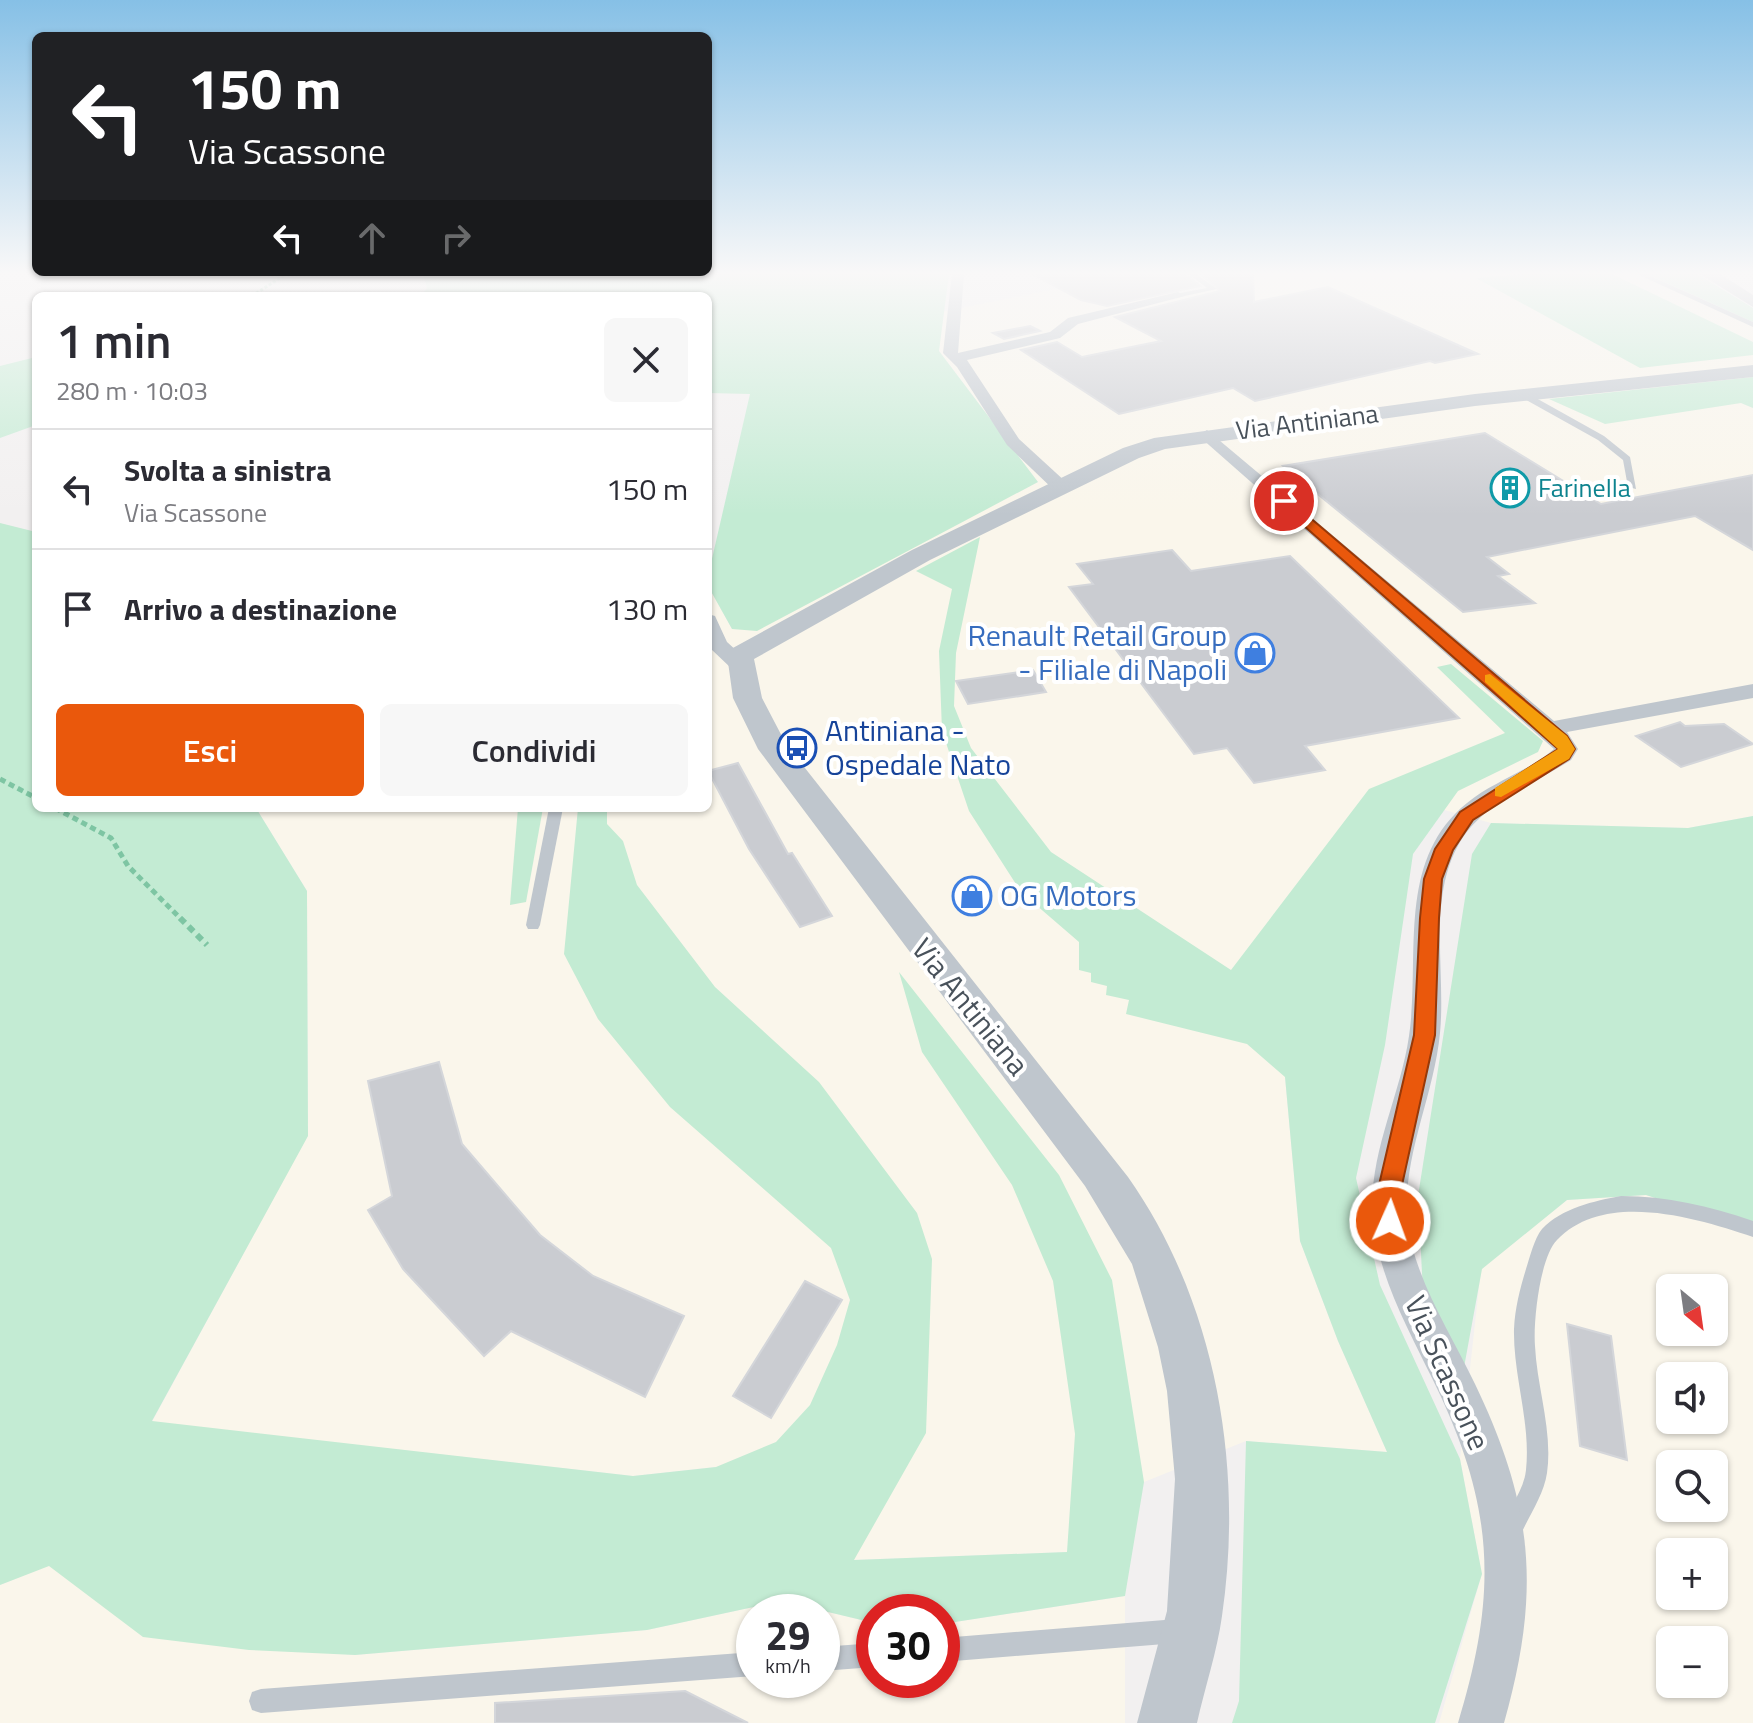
<!DOCTYPE html>
<html lang="it">
<meta charset="utf-8">
<style>
body{margin:0;font-family:"Titillium Web",sans-serif;background:#f7f7f7;color:#2b2b33;height:100vh;display:flex;flex-direction:column;font-size:30px;white-space:nowrap}
*{box-sizing:border-box;margin:0}
p{font-size:26px;color:#7c7c81}
.icon{flex:none;width:44px;height:44px;fill:none;stroke:currentColor;stroke-width:2;stroke-linecap:round;stroke-linejoin:round}
.map{position:relative;flex:1;overflow:hidden}
.details{position:absolute;left:32px;top:292px;width:680px;height:520px;display:flex;flex-direction:column;background:#fff;border-radius:12px;box-shadow:0 2px 6px #0004}
.details>*{flex:none}
.top-card{position:absolute;left:32px;top:32px;width:680px;height:244px;border-radius:12px;box-shadow:0 2px 6px #0004;background:#202124;color:#fff;overflow:hidden}
.needle{width:52px;rotate:151deg}
.tools{position:absolute;left:1656px;top:1274px;display:grid;gap:16px}
.tools a{display:grid;place-items:center;width:72px;height:72px;border-radius:12px;background:#fff;box-shadow:0 2px 6px #0004;font-size:40px}
.speed{position:absolute;left:736px;top:1594px;display:flex;gap:16px;font-size:40px;font-weight:700;text-align:center}
.speed>*{display:grid;place-content:center;width:104px;height:104px;border-radius:50%;background:#fff;box-shadow:0 2px 6px #0004;line-height:1}
.speed small{font-size:20px;font-weight:400}
.speed .limit{border:12px solid #d22;background:#fff;color:#111}
.pin{position:absolute;display:grid;place-items:center;width:68px;height:68px;color:#fff;margin:-34px;border:4px solid #fff;border-radius:50%;box-shadow:0 2px 8px #0007}
.me{position:absolute;width:88px;margin:-44px;rotate:2deg;stroke-linejoin:round;filter:drop-shadow(0 0 6px #0008)}
.turn{display:flex;align-items:center;gap:28px;height:168px;padding:0 24px;font-size:36px}
.turn .icon{width:104px;height:104px;stroke-width:2.5}
.turn b{display:block;font-size:56px;line-height:68px}
.lanes{display:flex;align-items:center;height:76px;padding:0 24px;background:#0003;justify-content:center;gap:40px;direction:ltr}
.lanes .off{opacity:.35}
.round{display:grid;place-items:center;flex:none;width:84px;height:84px;border-radius:12px;background:#f7f7f7}
.overview{display:flex;align-items:center;justify-content:space-between;height:136px;padding:0 24px}
h1{font-size:48px;font-weight:600;line-height:60px}
.cta{display:flex;gap:16px;margin-top:auto;padding:16px 24px}
.cta a{flex:1;height:92px;border-radius:12px;background:#ea580c;color:#fff;font-size:32px;font-weight:600;line-height:92px;text-align:center}
.cta a+a{background:#f7f7f7;color:#2b2b33}
ul{padding:0;list-style:none}
li{display:flex;align-items:center;gap:24px;height:120px;padding:0 24px;border-top:2px solid #e1e1e2}
li div{flex:1}
li b{display:block;font-size:30px}
li em{font-style:normal}
.map>svg:first-child{display:block}
.commercial{fill:#faf6eb;fill-rule:evenodd}
.green{fill:#c3ebd3}
.building{fill:#caccd1;stroke:#d4d6da;stroke-width:2}
.lines{fill:none;stroke-linecap:round;stroke-linejoin:round}
.path-far2{stroke:#7ec5a3;stroke-width:3;stroke-dasharray:3 2;stroke-linecap:butt}
.path-far1{stroke:#7ec5a3;stroke-width:5;stroke-dasharray:6 4;stroke-linecap:butt}
.path{stroke:#7ec5a3;stroke-width:6;stroke-dasharray:7 5;stroke-linecap:butt}
.service{fill:#bfc6cd;fill-rule:evenodd}
.minor{fill:#bfc6cd;fill-rule:evenodd}
.tertiary{fill:#bfc6cd;fill-rule:evenodd}
.route{fill:#ea580c;stroke:#983908;stroke-width:2}
.slow{fill:#f59e0b}
.labels{text-anchor:middle;stroke-width:8;stroke-linejoin:round;paint-order:stroke}
.far-street-label{font-size:26px;fill:#49525b;stroke:#fff}
.far-culture-label{font-size:26px;fill:#0d838f;stroke:#fff;text-anchor:start}
.shop-label{font-size:30px;fill:#366cbe;stroke:#fff;text-anchor:end}
.transit-label{font-size:30px;fill:#164399;stroke:#fff;text-anchor:start}
.street-label{font-size:30px;fill:#49525b;stroke:#fff}
</style>
<div class="map">
<svg width="1753" height="1723" viewBox="0 0 1753 1723">
<rect width="100%" height="100%" fill="#f2f0f0"/>
<g class="commercial">
<polygon points="1047,274 1145,274 1174,293 1212,289 1194,274 1647,274 1753,322 1753,377 1551,399 1741,403 1753,408 1753,816 1688,828 1491,823 1369,789 1285,1077 1300,1241 1338,1341 1387,1452 1246,1441 1144,1482 1067,1552 853,1560 715,1467 633,1476 152,1422 308,1135 307,891 256,808 708,808 708,586 732,629 1038,482 939,351 941,312 1071,286"/>
<path d="M1646 1195 1753 1230V1723H1439L1482 1574 1460 1459 1481 1269 1567 1200ZM1670 1288H1714V1332H1670ZM1670 1376H1714V1420H1670ZM1670 1464H1714V1508H1670ZM1670 1552H1714V1596H1670ZM1670 1640H1714V1684H1670Z"/>
<path d="M49 1565 143 1636 355 1655 647 1630 782 1601 874 1623V1680H942V1624L1125 1596V1723H0V1585ZM754 1612H822V1680H754Z"/>
</g>
<g class="green">
<polygon points="423,274 949,274 939,351 1038,482 757,631 732,629 708,586 708,576 750,394 708,393 708,296 421,296 427,288"/>
<polygon points="1523,274 1612,274 1753,342 1753,355 1640,368 1476,278"/>
<polygon points="1647,274 1697,274 1753,308 1753,322"/>
<polygon points="36,357 36,425 0,438 0,366"/>
<polygon points="1753,377 1753,408 1741,403 1605,424 1549,399"/>
<polygon points="0,523 36,532 36,808 256,808 307,891 308,1136 152,1421 633,1476 716,1467 776,1442 810,1405 837,1345 850,1300 831,1248 670,1107 598,1019 564,954 578,808 607,808 607,824 623,841 637,885 715,987 819,1082 917,1213 932,1259 926,1433 854,1560 1067,1552 1075,1434 1053,1281 1012,1185 922,1052 899,972 1059,1175 1112,1280 1144,1482 1125,1596 942,1624 942,1612 874,1612 874,1623 782,1601 647,1630 355,1655 249,1650 143,1637 49,1566 0,1585"/>
<polygon points="980,537 956,653 954,706 971,748 1051,852 1231,970 1369,789 1505,733 1437,667 1451,664 1543,741 1538,752 1458,791 1413,854 1385,1045 1356,1178 1380,1285 1460,1459 1482,1574 1435,1723 1232,1723 1239,1701 1246,1441 1387,1452 1338,1341 1300,1241 1285,1077 1247,1044 1126,1014 1129,1000 1106,995 1107,986 1091,982 1091,973 1079,970 1079,942 1021,892 969,811 942,731 939,651 952,589 916,571"/>
<polygon points="518,808 543,808 526,902 510,905"/>
<polygon points="1753,816 1753,1230 1646,1195 1567,1200 1482,1269 1463,1373 1423,1292 1418,1196 1472,854 1491,823 1688,828"/>
</g>
<g class="building">
<polygon points="1032,274 1186,274 1200,286 1107,306 1081,300"/>
<polygon points="1201,274 1253,274 1254,302 1328,287 1478,354 1435,363 1430,361 1255,401 1233,388 1119,414 1021,350 1057,342 1082,357 1161,341 1115,317 1220,291"/>
<polygon points="1030,326 1040,331 1004,339 993,333"/>
<polygon points="1485,433 1601,504 1753,475 1753,550 1695,516 1487,557 1509,574 1498,576 1535,603 1463,612 1283,466"/>
<polygon points="1172,550 1191,571 1290,556 1459,718 1305,746 1325,770 1254,783 1227,748 1194,754 1069,587 1093,584 1077,564"/>
<polygon points="1033,670 1046,692 968,704 956,681"/>
<polygon points="1680,722 1685,726 1724,724 1753,744 1681,767 1636,736"/>
<polygon points="738,763 788,854 792,853 832,916 800,927 749,849 708,771"/>
<polygon points="439,1062 462,1144 540,1235 593,1276 684,1316 645,1397 511,1331 484,1356 403,1269 368,1210 392,1196 368,1081"/>
<polygon points="805,1281 842,1300 771,1418 733,1396"/>
<polygon points="1567,1324 1611,1336 1627,1460 1580,1446"/>
<polygon points="685,1691 748,1723 495,1723 495,1703"/>
</g>
<g class="lines">
<polyline class="path-far2" points="252,296 286,274"/>
<g class="path-far1">
<polyline points="0,779 36,798"/>
<polyline points="55,808 111,838 128,866 182,920"/>
</g>
<polyline class="path" points="180,918 207,945"/>
<g class="service">
<polygon points="1189,274 1196,274 1217,289 1175,298 1175,294 1207,288"/>
<polygon points="1637,274 1646,274 1753,322 1753,327"/>
<polygon points="1521,393 1527,393 1604,436 1630,457 1636,489 1628,487 1623,460 1598,440 1521,397"/>
<polygon points="549,808 563,808 540,925 538,929 528,929 526,925"/>
<path d="M1621 1196C1667 1196 1709 1206 1753 1221V1237C1696 1218 1605 1190 1557 1240 1540 1257 1533 1322 1535 1346 1537 1388 1553 1431 1547 1473 1544 1494 1530 1514 1521 1534L1513 1537 1505 1534 1502 1526C1509 1508 1524 1490 1526 1470 1531 1422 1513 1376 1514 1329 1515 1308 1520 1289 1526 1269 1530 1257 1534 1239 1542 1229 1562 1208 1594 1201 1621 1196Z"/>
<polygon points="1177,1619 1185,1623 1189,1631 1185,1639 1177,1643 942,1662 942,1638"/>
<polygon points="874,1643 874,1667 822,1671 822,1647"/>
<polygon points="754,1652 754,1676 261,1713 252,1710 249,1701 252,1692 261,1689"/>
</g>
<g class="minor">
<polygon points="952,274 964,274 958,353 1050,332 1068,318 1178,292 1185,296 1078,324 1060,338 967,360 1019,439 1067,483 1067,491 1055,491 1007,445 957,367 943,353"/>
<path d="M1207 430 1554 721 1753 684V698L1567 732 1578 749 1571 760C1534 784 1484 802 1460 842 1427 898 1446 971 1440 1033 1433 1106 1393 1171 1412 1246 1425 1295 1453 1338 1475 1384 1534 1507 1541 1592 1504 1723H1458C1499 1589 1494 1504 1432 1378 1408 1329 1378 1275 1373 1220 1367 1156 1400 1098 1409 1036 1421 957 1395 861 1467 803 1494 781 1529 771 1554 749L1201 438 1199 435Z"/>
<polygon points="708,614 715,616 727,642 750,663 747,668 731,668 711,649"/>
</g>
<g class="tertiary">
<polygon points="1700,274 1720,274 1753,295 1753,307"/>
<path d="M1753 365V377L1475 406 1165 449 1139 458 930 560 754 659 762 698 786 744 1128 1177C1216 1302 1244 1466 1222 1616 1217 1652 1205 1687 1197 1723H1137L1167 1611 1175 1479 1167 1391 1158 1347 1132 1264 1085 1186 758 749 733 698 727 655 731 649 912 550 1123 448 1154 438 1475 394Z"/>
</g>
</g>
<linearGradient id="sky" x2="0" y2="1"><stop stop-color="#86c0e6"/><stop offset="0.53" stop-color="#f9f8f8"/><stop offset="1" stop-color="#f9f8f8" stop-opacity="0"/></linearGradient>
<rect width="1753" height="515" fill="url(#sky)"/>
<polygon class="route" points="1279,499 1288,499 1567,736 1575,749 1569,759 1473,820 1453,850 1442,879 1439,918 1435,1035 1402,1185 1402,1221 1398,1228 1390,1232 1382,1228 1378,1221 1379,1185 1414,1035 1420,918 1424,879 1435,849 1460,812 1558,749 1279,504"/>
<polygon class="slow" points="1490,674 1567,736 1575,749 1569,759 1501,797 1495,796 1495,788 1558,749 1485,682 1485,675"/>
<defs>
<g id="building-ring" transform="scale(2)"><circle r="9.5" fill="#fff" stroke="#0f9aa8" stroke-width="1.5"/><path d="M-4-6H4V6H1V3H-1V6H-4ZM-2.5-4.3h1.7v1.8h-1.7ZM.8-4.3h1.7v1.8H.8ZM-2.5-1h1.7V.8h-1.7ZM.8-1h1.7V.8H.8Z" fill="#0f9aa8"/></g>
<g id="shop-ring" transform="scale(2)"><circle r="9.5" fill="#fff" stroke="#3f7fe0" stroke-width="1.5"/><path d="M-5-2.5h2.3a2.7 3.5 0 0 1 5.4 0H5L5.5 6h-11ZM-1.5-2.5h3a1.5 2.3 0 0 0-3 0Z" fill="#3f7fe0"/></g>
<g id="bus-ring" transform="scale(2)"><circle r="9.5" fill="#fff" stroke="#1a4fb4" stroke-width="1.5"/><path d="M-5-6H5V4H4V6H2V4H-2V6H-4V4H-5ZM-3.5-4V0h7V-4ZM-3.5 1.2v1.5H-2V1.2ZM2 1.2v1.5H3.5V1.2Z" fill="#1a4fb4"/></g>
</defs>
<g fill-rule="evenodd">
<use href="#building-ring" x="1510" y="488"/>
<use href="#shop-ring" x="1255" y="653"/>
<use href="#bus-ring" x="797" y="748"/>
<use href="#shop-ring" x="972" y="896"/>
</g>
<g class="labels">
<g class="far-street-label">
<text transform="translate(1307 422) rotate(-7)" y="9">Via Antiniana</text>
</g>
<g class="far-culture-label">
<text x="1538" y="497">Farinella</text>
</g>
<g class="shop-label">
<text x="1227" y="646">Renault Retail Group<tspan x="1227" dy="34">- Filiale di Napoli</tspan></text>
<text x="1000" y="906" text-anchor="start">OG Motors</text>
</g>
<g class="transit-label">
<text x="825" y="741">Antiniana -<tspan x="825" dy="34">Ospedale Nato</tspan></text>
</g>
<g class="street-label">
<text transform="translate(970 1007) rotate(51)" y="10">Via Antiniana</text>
<text transform="translate(1447 1373) rotate(66)" y="10">Via Scassone</text>
</g>
</g>
</svg>
<div class="tools">
<a><svg class="needle" viewBox="-14 -14 28 28"><path d="M0-13l5 13h-10z" fill="#e53935"/><path d="M0 13l5-13h-10z" fill="#7c7c81"/></svg></a>
<a><svg class="icon" aria-label="sound" viewBox="0 0 24 24"><path d="M4 9h4l5-4v14l-5-4H4zM17 9q2 3 0 6"/></svg></a>
<a><svg class="icon" aria-label="search" viewBox="0 0 24 24"><circle cx="10" cy="10" r="6"/><path d="M15 15l6 6"/></svg></a>
<a>+</a>
<a>−</a>
</div>
<div class="speed"><div>29<small>km/h</small></div><div class="limit">30</div></div>
<div class="pin" style="left:1284px;top:501px;background:#d93025"><svg class="icon" aria-label="arrive" viewBox="0 0 24 24"><path d="M6 21V4h12l-3 4 3 4H6"/></svg></div>
<svg class="me" style="left:1390px;top:1221px" viewBox="-20 -20 40 40"><circle r="17" fill="#ea580c" stroke="#fff" stroke-width="3"/><path d="M0-11L8 9 0 5-8 9z" fill="#fff"/></svg>
<div class="top-card">
<div class="turn"><svg class="icon" aria-label="left" viewBox="0 0 24 24"><path d="M17 20v-9H6M10 6l-5 5 5 5"/></svg><div><b>150 m</b>Via Scassone</div></div>
<div class="lanes"><svg class="icon" aria-label="left" viewBox="0 0 24 24"><path d="M17 20v-9H6M10 6l-5 5 5 5"/></svg><svg class="icon off" aria-label="ahead" viewBox="0 0 24 24"><path d="M12 20V5M6 11l6-6 6 6"/></svg><svg class="icon off" aria-label="right" viewBox="0 0 24 24"><path d="M7 20v-9h11M14 6l5 5-5 5"/></svg></div>
</div>
<section class="details">
<div class="overview"><div><h1>1 min</h1><p>280 m · 10:03</p></div><a class="round"><svg class="icon" aria-label="close" viewBox="0 0 24 24"><path d="M6 6l12 12M18 6L6 18"/></svg></a></div>
<ul>
<li><svg class="icon" aria-label="left" viewBox="0 0 24 24"><path d="M17 20v-9H6M10 6l-5 5 5 5"/></svg><div><b>Svolta a sinistra</b><p>Via Scassone</p></div><em>150 m</em></li>
<li><svg class="icon" aria-label="arrive" viewBox="0 0 24 24"><path d="M6 21V4h12l-3 4 3 4H6"/></svg><div><b>Arrivo a destinazione</b></div><em>130 m</em></li>
</ul>
<div class="cta"><a>Esci</a><a>Condividi</a></div>
</section>
</div>
